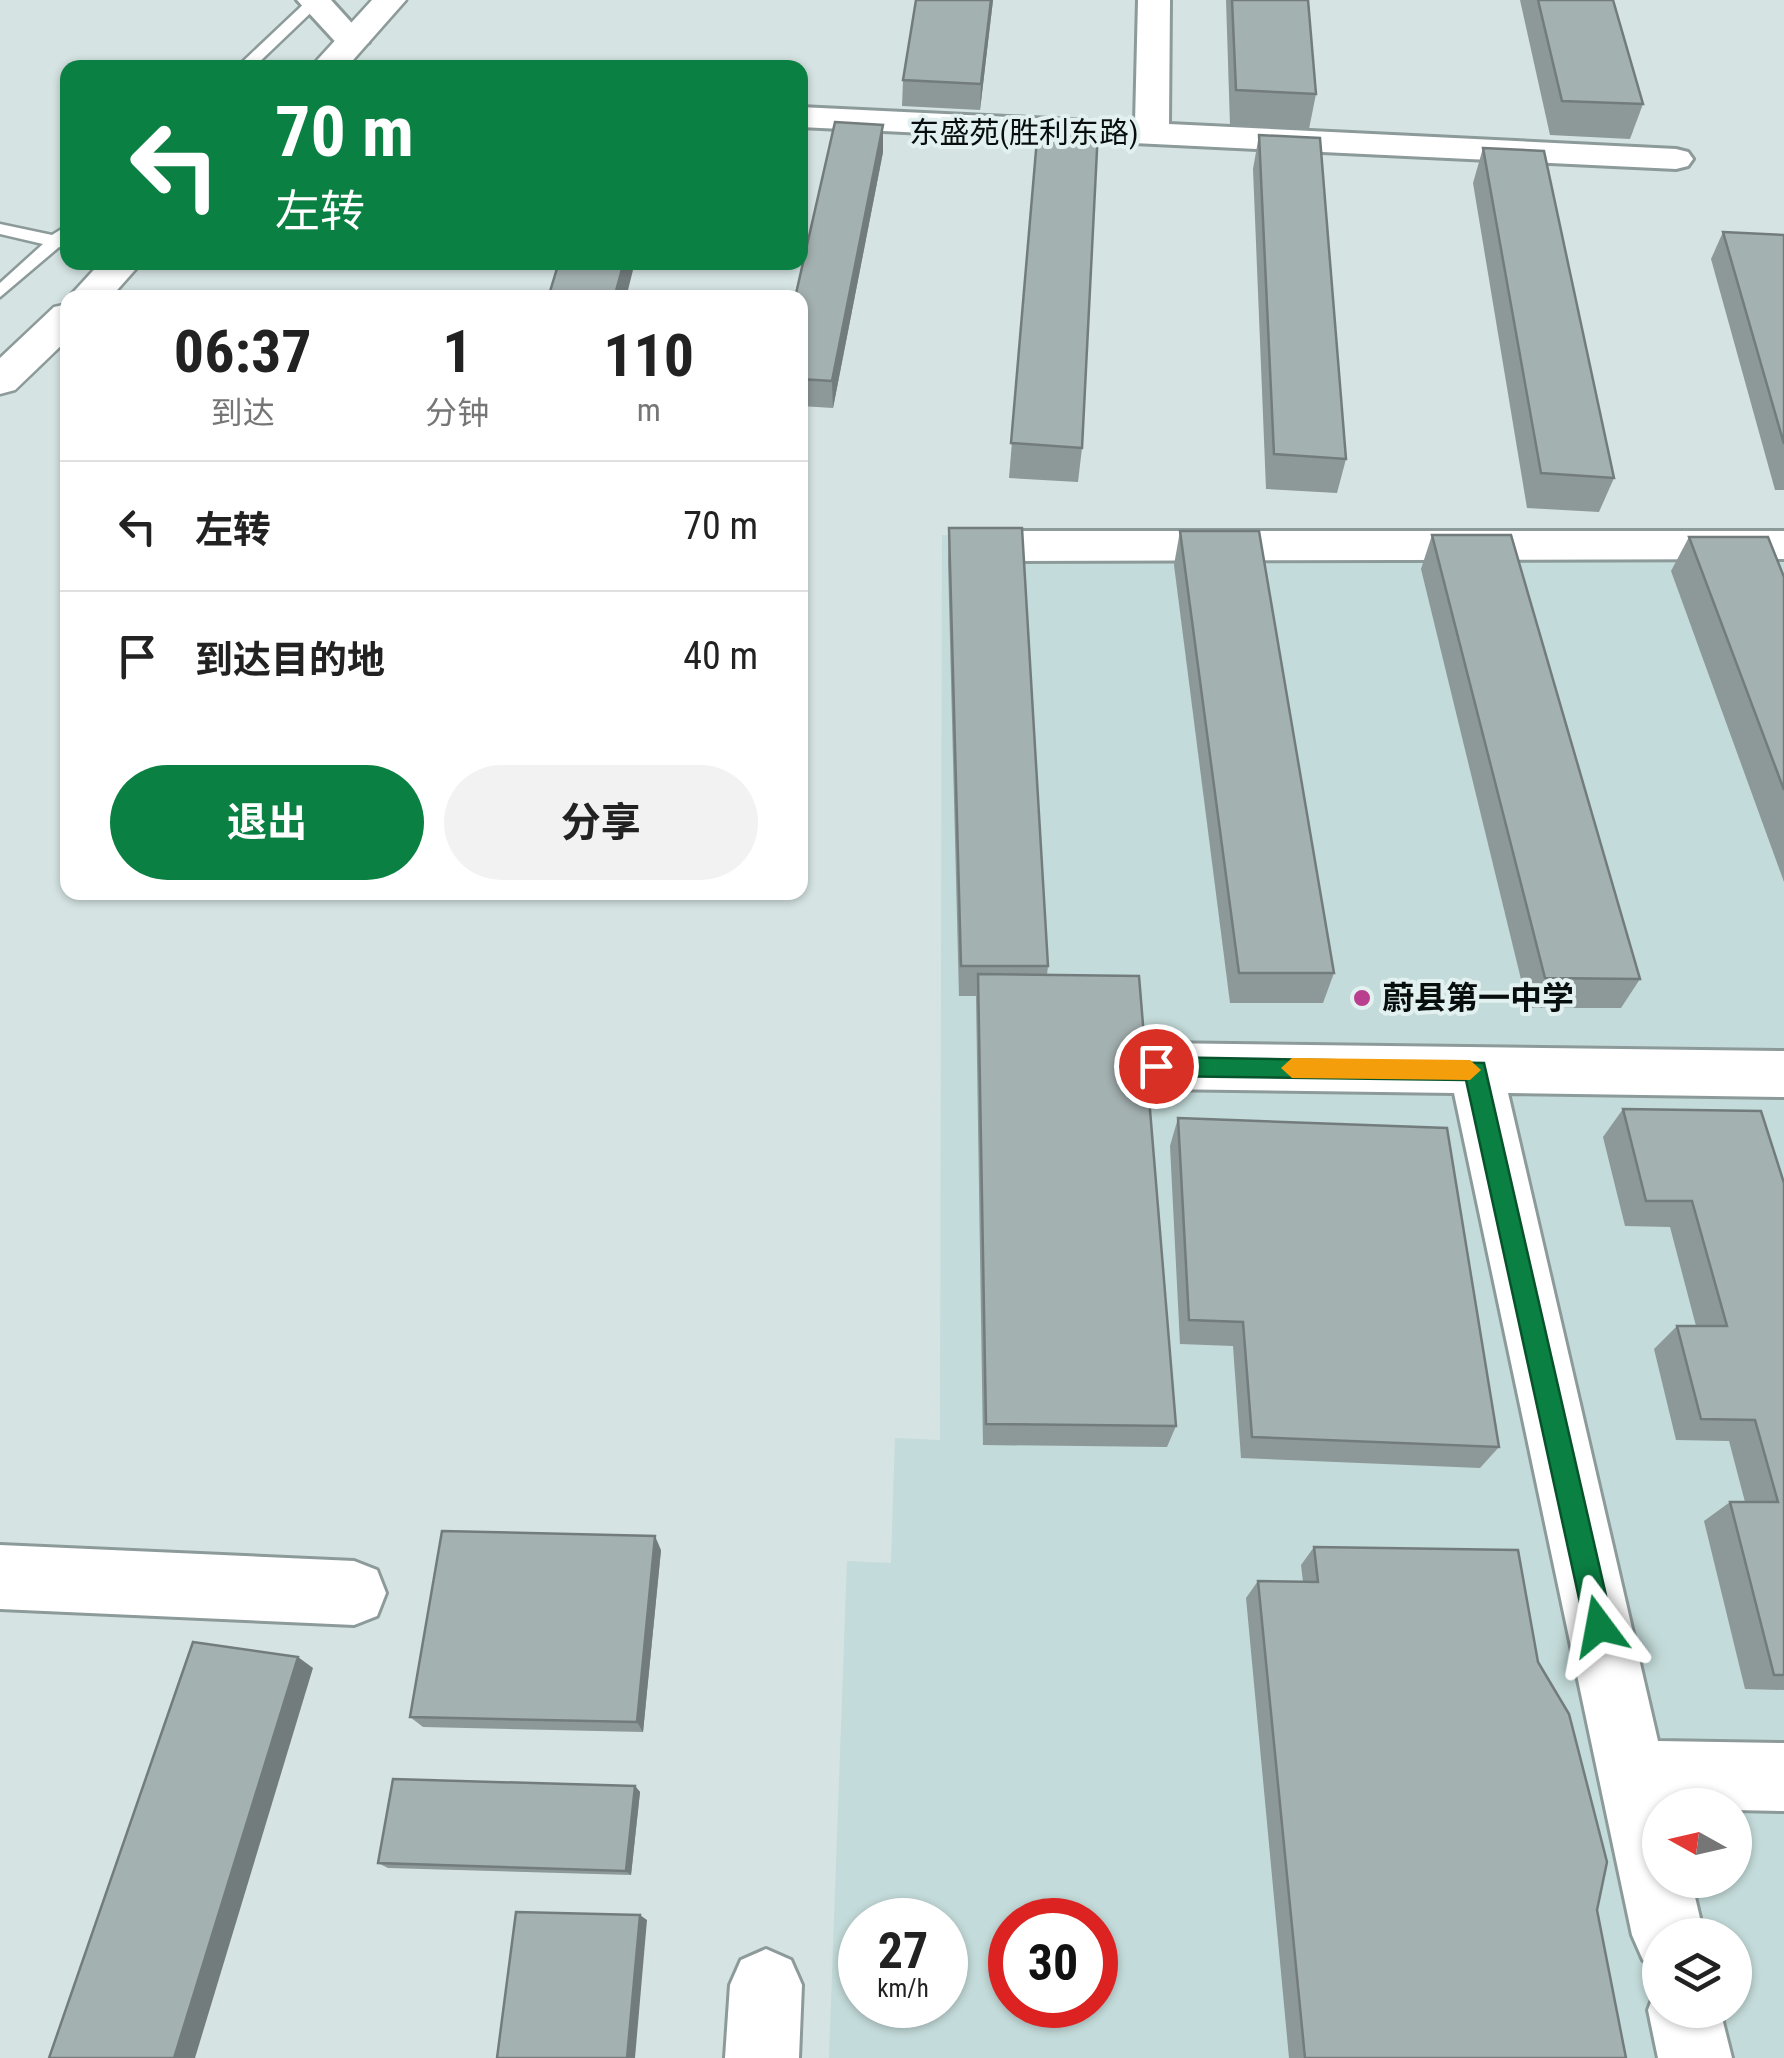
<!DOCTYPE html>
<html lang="zh">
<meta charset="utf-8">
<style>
body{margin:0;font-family:"Roboto Condensed","Noto Sans SC",sans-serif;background:#f2f2f2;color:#222;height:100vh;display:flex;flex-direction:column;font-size:38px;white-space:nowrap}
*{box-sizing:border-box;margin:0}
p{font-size:32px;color:#767676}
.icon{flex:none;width:55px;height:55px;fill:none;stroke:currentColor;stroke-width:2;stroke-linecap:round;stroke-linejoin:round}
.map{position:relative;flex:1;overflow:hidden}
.drawer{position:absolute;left:60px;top:290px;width:748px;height:610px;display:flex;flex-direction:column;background:#fff;border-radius:20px;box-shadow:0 2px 8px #0004}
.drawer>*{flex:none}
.top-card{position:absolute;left:60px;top:60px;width:748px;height:210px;border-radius:20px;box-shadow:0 2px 8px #0004;background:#0b8043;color:#fff;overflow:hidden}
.needle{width:65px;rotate:278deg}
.controls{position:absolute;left:1642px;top:1788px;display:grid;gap:20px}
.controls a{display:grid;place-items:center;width:110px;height:110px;border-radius:50%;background:#fff;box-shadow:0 2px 8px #0004;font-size:50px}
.speed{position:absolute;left:838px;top:1898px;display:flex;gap:20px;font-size:50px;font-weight:700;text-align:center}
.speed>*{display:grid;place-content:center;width:130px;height:130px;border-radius:50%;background:#fff;box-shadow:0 2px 8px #0004;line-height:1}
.speed small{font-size:25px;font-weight:400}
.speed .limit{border:15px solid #d22;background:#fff;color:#111}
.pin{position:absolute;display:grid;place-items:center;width:85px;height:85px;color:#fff;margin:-42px;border:5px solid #fff;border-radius:50%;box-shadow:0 2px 10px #0007}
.me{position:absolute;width:110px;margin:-55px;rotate:347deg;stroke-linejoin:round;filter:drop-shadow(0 0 8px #0008)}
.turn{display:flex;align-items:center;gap:35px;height:210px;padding:0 50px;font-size:45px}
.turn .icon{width:130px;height:130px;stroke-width:2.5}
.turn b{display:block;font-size:70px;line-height:85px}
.eta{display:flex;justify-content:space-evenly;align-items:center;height:170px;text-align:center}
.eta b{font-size:60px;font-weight:700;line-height:70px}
.primary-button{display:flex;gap:20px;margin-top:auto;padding:20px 50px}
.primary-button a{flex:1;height:115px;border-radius:60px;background:#0b8043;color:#fff;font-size:40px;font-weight:700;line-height:115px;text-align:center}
.primary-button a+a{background:#f2f2f2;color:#222}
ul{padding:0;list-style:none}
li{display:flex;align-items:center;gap:30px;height:130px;padding:0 50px;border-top:2px solid #e0e0e0}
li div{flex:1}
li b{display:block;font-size:38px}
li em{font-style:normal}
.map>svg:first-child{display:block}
.built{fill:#c3dbda;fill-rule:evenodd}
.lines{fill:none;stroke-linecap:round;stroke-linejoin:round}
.service-casing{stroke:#8d9a9a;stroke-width:5}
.minor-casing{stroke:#8d9a9a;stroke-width:6}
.secondary-casing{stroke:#8d9a9a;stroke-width:5}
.service{fill:#fff;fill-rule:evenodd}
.minor{fill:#fff;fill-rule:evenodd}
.secondary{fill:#fff;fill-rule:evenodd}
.wall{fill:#8d9898}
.shaded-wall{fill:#737c7c}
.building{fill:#a4b1b1;stroke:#737c7c;stroke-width:2.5}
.route{fill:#0b8043;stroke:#07532c;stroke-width:2.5}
.slow{fill:#f59e0b}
.poi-dot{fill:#ba3e8e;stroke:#e2f1f0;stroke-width:4}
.labels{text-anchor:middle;stroke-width:8;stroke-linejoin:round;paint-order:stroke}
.far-neighbourhood-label{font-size:30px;fill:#080d0d;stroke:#e2f1f0}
.poi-label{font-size:32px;font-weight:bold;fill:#080d0d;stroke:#e2f1f0;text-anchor:start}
</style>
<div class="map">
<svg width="1784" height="2058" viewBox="0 0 1784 2058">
<rect width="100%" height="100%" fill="#d5e3e3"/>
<path class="built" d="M942 535 1784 558V2058H829L847 1561 891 1563 895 1438 940 1440ZM1660 1805H1735V1880H1660ZM860 1920H945V2005H860ZM1010 1920H1095V2005H1010ZM1660 1935H1735V2010H1660Z"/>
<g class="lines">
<g class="service-casing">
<g id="service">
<polygon points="308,0 322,2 253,68 236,68"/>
<polygon points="0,224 52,235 68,225 68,249 59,247 0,297 0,283 43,244 0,234"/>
</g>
</g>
<g class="minor-casing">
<g id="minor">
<polygon points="297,0 331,0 369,42 353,52 342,49"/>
<polygon points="1138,0 1170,0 1169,124 1676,149 1688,152 1693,159 1688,166 1676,169 800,127 800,107 1135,123"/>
<polygon points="996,531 1784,531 1784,559 996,561 981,556 975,546 981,536"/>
<polygon points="1156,1043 1784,1051 1784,1097 1508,1093 1658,1741 1784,1743 1784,1811 1735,1810 1735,1805 1660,1805 1660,1880 1691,1880 1704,1935 1660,1935 1660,1967 1643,1960 1632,1935 1454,1093 1156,1089 1137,1082 1129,1066 1137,1050"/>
<polygon points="0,1545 354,1561 377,1570 386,1593 377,1616 354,1625 0,1609"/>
<polygon points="766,1949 791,1960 802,1985 799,2058 725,2058 730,1985 741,1960"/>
<polygon points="1658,1984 1660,2010 1720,2010 1732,2058 1658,2058 1648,2010"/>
</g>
</g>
<g class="secondary-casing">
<g id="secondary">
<polygon points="372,0 406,0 346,68 310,68"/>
<polygon points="101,262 142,262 110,298 68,298"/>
<polygon points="68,304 68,339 15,390 0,394 0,358 54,307"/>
</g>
</g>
<use href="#service" class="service"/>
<use href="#minor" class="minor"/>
<use href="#secondary" class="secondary"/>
</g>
<g class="wall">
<polygon points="916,0 993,0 980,110 902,106 903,80"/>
<polygon points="1226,0 1308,0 1316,94 1309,129 1230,125"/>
<polygon points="1520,0 1613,0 1643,104 1630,139 1550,135"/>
<polygon points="883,125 883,152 833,408 800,406 800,298"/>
<polygon points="1038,127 1082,448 1078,482 1009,478"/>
<polygon points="1259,135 1346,459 1337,493 1266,489 1253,169"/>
<polygon points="1483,148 1614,478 1599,512 1527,508 1473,183"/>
<polygon points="1723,232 1784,235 1784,490 1775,490 1711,259"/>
<polygon points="949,528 1048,966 1047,975 1176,1426 1167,1447 983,1445 976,996 959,996 948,562"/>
<polygon points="1180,531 1334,973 1323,1003 1230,1003 1174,565"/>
<polygon points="1432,535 1640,979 1621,1008 1528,1008 1421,569"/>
<polygon points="1689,537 1784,577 1784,882 1671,571"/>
<polygon points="1623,1109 1784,1183 1784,1690 1745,1689 1704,1521 1730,1502 1745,1502 1729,1441 1676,1440 1654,1349 1677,1326 1696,1326 1670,1227 1625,1226 1603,1137"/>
<polygon points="1178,1118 1499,1447 1480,1468 1241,1458 1233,1346 1180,1344 1170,1146"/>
<polygon points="1314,1547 1538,1662 1597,1910 1626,2058 1289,2058 1246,1598 1258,1581 1303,1582 1301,1565"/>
<polygon points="661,1550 643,1732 423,1727 410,1717"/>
<polygon points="635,1786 640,1792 631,1875 388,1868 378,1863"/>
</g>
<g class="shaded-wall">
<polygon points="991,0 993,0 980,110 981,84"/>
<polygon points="883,125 883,152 833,408 832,381"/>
<polygon points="624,262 635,262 626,298 614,298"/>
<polygon points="655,1536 661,1550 643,1732 637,1722"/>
<polygon points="298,1657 313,1668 195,2058 174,2058"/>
<polygon points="635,1786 640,1792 631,1875 626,1871"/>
<polygon points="640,1915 647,1920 635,2058 627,2058"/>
</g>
<g class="building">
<polygon points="916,0 991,0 981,84 903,80"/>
<polygon points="1232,0 1308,0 1316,94 1236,90"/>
<polygon points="1538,0 1613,0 1643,104 1562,101"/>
<polygon points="835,122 883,125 832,381 800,379 800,298 795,298"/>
<polygon points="1038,127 1098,130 1082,448 1011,443"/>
<polygon points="1259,135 1320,138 1346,459 1274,454"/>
<polygon points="1483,148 1544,151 1614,478 1541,473"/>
<polygon points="1723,232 1784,235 1784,444"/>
<polygon points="559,262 624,262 614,298 548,298"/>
<polygon points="949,528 1022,528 1048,966 961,966"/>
<polygon points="1180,531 1259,531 1334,973 1239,973"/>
<polygon points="1432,535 1511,535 1640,979 1545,978"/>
<polygon points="1689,537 1768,537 1784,577 1784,790"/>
<polygon points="978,974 1139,976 1176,1426 986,1424"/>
<polygon points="1623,1109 1761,1111 1784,1183 1784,1675 1774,1675 1730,1502 1778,1502 1755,1420 1701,1419 1677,1326 1727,1326 1692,1201 1646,1201"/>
<polygon points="1178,1118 1447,1128 1499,1447 1252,1437 1243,1322 1189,1320"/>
<polygon points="442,1531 655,1536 637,1722 410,1717"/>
<polygon points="1314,1547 1518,1550 1538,1662 1569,1714 1607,1862 1597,1910 1626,2058 1305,2058 1258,1581 1318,1582"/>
<polygon points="193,1642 298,1657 174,2058 49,2058"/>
<polygon points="393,1779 635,1786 626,1871 378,1863"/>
<polygon points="516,1912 640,1915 627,2058 497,2058"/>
</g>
<polygon class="route" points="1156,1057 1484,1063 1613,1626 1609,1636 1599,1640 1589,1636 1585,1626 1466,1080 1156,1076 1145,1066"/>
<polygon class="slow" points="1292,1058 1470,1060 1481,1070 1470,1080 1292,1078 1281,1068"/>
<circle class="poi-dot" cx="1362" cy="998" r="10"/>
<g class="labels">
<g class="far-neighbourhood-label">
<text x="1024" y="143">东盛苑(胜利东路)</text>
</g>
<g class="poi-label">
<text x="1382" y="1009">蔚县第一中学</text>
</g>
</g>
</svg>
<div class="controls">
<a><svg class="needle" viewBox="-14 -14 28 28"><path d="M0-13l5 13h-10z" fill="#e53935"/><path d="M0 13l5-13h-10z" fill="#767676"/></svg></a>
<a><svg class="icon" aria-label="layers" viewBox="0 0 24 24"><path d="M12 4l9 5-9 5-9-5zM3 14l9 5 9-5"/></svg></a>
</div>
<div class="speed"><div>27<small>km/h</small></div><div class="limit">30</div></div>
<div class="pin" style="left:1156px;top:1066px;background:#d93025"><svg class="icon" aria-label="arrive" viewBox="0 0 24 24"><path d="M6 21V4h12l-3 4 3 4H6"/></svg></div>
<svg class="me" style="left:1599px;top:1626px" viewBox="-20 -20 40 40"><path d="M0-17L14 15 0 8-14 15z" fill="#0b8043" stroke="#fff" stroke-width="4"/></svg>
<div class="top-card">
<div class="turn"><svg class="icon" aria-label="left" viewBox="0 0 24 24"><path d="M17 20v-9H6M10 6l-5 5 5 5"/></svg><div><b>70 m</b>左转</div></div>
</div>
<section class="drawer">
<div class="eta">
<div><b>06:37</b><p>到达</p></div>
<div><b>1</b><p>分钟</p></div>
<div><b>110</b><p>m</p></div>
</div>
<ul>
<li><svg class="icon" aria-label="left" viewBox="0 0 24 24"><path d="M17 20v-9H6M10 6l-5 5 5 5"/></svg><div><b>左转</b></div><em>70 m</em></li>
<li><svg class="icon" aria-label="arrive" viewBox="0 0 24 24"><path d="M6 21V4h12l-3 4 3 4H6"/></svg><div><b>到达目的地</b></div><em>40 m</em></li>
</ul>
<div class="primary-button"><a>退出</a><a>分享</a></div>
</section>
</div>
